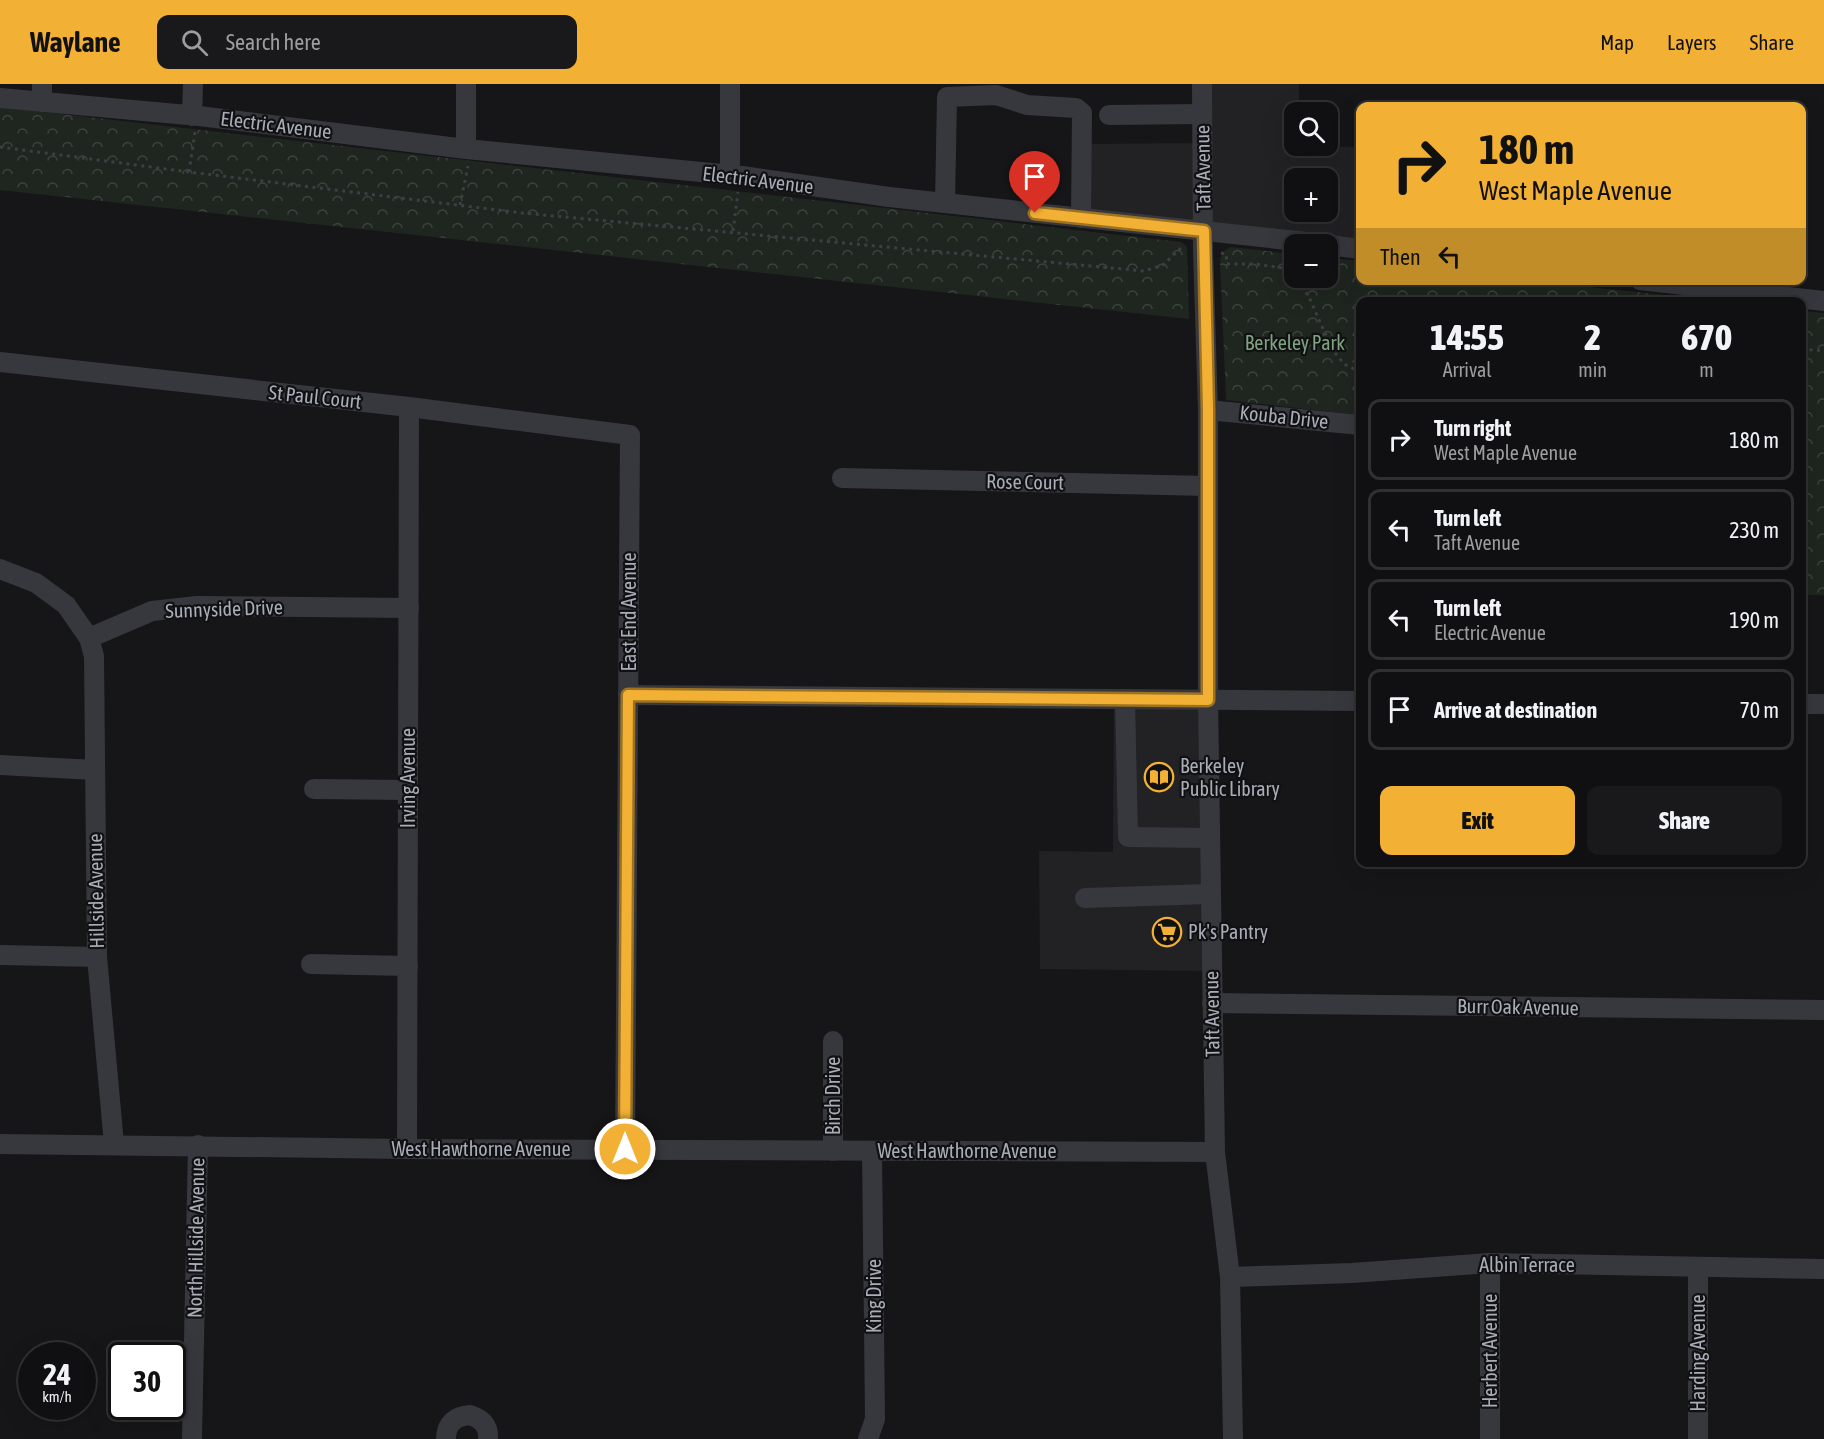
<!DOCTYPE html>
<meta charset="utf-8">
<style>
body{margin:0;font-family:"Asap Condensed",sans-serif;background:#19191b;color:#f1f3f6;height:100vh;display:flex;flex-direction:column;font-size:22px;white-space:nowrap}
*{box-sizing:border-box;margin:0}
p{font-size:20px;color:#9c9d9f}
.icon{flex:none;width:33px;height:33px;fill:none;stroke:currentColor;stroke-width:2;stroke-linecap:round;stroke-linejoin:round}
.map{position:relative;flex:1;overflow:hidden}
.panel{position:absolute;left:1356px;top:213px;width:450px;height:570px;display:flex;flex-direction:column;background:#101012;border-radius:12px;box-shadow:0 6px 24px #0002,0 0 0 2px #303032}
.panel>*{flex:none}
.banner{position:absolute;left:1356px;top:18px;width:450px;height:183px;border-radius:12px;box-shadow:0 6px 24px #0002,0 0 0 2px #303032;background:#f2b134;color:#111;overflow:hidden}
.controls{position:absolute;left:1284px;top:18px;display:grid;gap:12px}
.controls a{display:grid;place-items:center;width:54px;height:54px;border-radius:12px;background:#101012;box-shadow:0 6px 24px #0002,0 0 0 2px #303032;font-size:30px}
.speed{position:absolute;left:18px;top:1258px;display:flex;gap:12px;font-size:30px;font-weight:700;text-align:center}
.speed>*{display:grid;place-content:center;width:78px;height:78px;border-radius:50%;background:#101012;box-shadow:0 6px 24px #0002,0 0 0 2px #303032;line-height:1}
.speed small{font-size:15px;font-weight:400}
.speed .limit{border:3px solid #111;border-radius:9px;background:#fff;color:#111}
.pin{position:absolute;display:grid;place-items:center;width:51px;height:51px;color:#fff;margin:-62px -26px;border-radius:50% 50% 50% 0;rotate:-45deg;box-shadow:0 0 6px #0007}
.pin .icon{rotate:45deg}
.me{position:absolute;width:66px;margin:-33px;rotate:0deg;stroke-linejoin:round;filter:drop-shadow(0 0 4px #0008)}
.turn{display:flex;align-items:center;gap:21px;height:126px;padding:0 24px;font-size:27px}
.turn .icon{width:78px;height:78px;stroke-width:2.5}
.turn b{display:block;font-size:42px;line-height:51px}
.then{display:flex;align-items:center;height:57px;padding:0 24px;background:#0003;gap:12px;font-size:22px}
.eta{display:flex;justify-content:space-evenly;align-items:center;height:102px;text-align:center}
.eta b{font-size:36px;font-weight:800;line-height:42px}
.cta{display:flex;gap:12px;margin-top:auto;padding:12px 24px}
.cta a{flex:1;height:69px;border-radius:12px;background:#f2b134;color:#111;font-size:24px;font-weight:800;line-height:69px;text-align:center}
.cta a+a{background:#19191b;color:#f1f3f6}
ul{padding:0;list-style:none}
li{display:flex;align-items:center;gap:18px;height:81px;margin:0 12px 9px;padding:0 12px;border:3px solid #303032;border-radius:12px}
li div{flex:1}
li b{display:block;font-size:22px}
li em{font-style:normal}
header{display:flex;align-items:center;gap:36px;box-sizing:border-box;height:84px;padding:0 30px;background:#f2b134;color:#111}
header strong{font-size:28px}
nav{display:flex;gap:33px;margin-inline-start:auto;font-size:21px}
.search{width:420px;height:54px;background:#19191b;display:flex;align-items:center;gap:15px;box-sizing:border-box;padding:0 21px;border-radius:12px;color:#9c9d9f;font-size:22px}
.map>svg:first-child{display:block}
.built{fill:#222225;fill-rule:evenodd}
.park{fill:url(#park-crowns)}
.lines{fill:none;stroke-linecap:round;stroke-linejoin:round}
.path{stroke:#3d3f44;stroke-width:3;stroke-dasharray:3 4.5;stroke-linecap:butt}
.minor{stroke:#37383d;stroke-width:20}
.route-casing{stroke:#9d7322;stroke-width:15}
.route{stroke:#f2b134;stroke-width:10}
.labels{text-anchor:middle;stroke-width:4.5;stroke-linejoin:round;paint-order:stroke}
.street-label{font-size:20px;fill:#a8adb8;stroke:#111113}
.park-label{font-size:20px;fill:#7fa381;stroke:#111113}
.poi-label{font-size:20px;fill:#a8adb8;stroke:#111113;text-anchor:start}
</style>
<header>
<strong>Waylane</strong>
<div class="search"><svg class="icon" aria-label="search" viewBox="0 0 24 24"><circle cx="10" cy="10" r="6"/><path d="M15 15l6 6"/></svg>Search here</div>
<nav><a>Map</a><a>Layers</a><a>Share</a></nav>
</header>
<div class="map">
<svg width="1824" height="1355" viewBox="0 0 1824 1355">
<defs>
<pattern id="park-crowns" width="20" height="18" patternUnits="userSpaceOnUse" patternTransform="scale(1.5)"><rect width="20" height="18" fill="#1e261f"/><path d="M2 6a3 3 0 1 1 6 0M12 15a3 3 0 1 1 6 0" fill="none" stroke="#3c433d"/></pattern>
</defs>
<rect width="100%" height="100%" fill="#161618"/>
<g class="built">
<path d="M1205 0H1299V28H1294V62L1360 63V161L1088 131V60L1206 59ZM1294 94H1328V128H1294Z"/>
<polygon points="1114,611 1204,612 1207,887 1040,885 1039,767 1113,768"/>
</g>
<g class="park">
<polygon points="0,23 1181,158 1187,163 1189,235 0,106"/>
<polygon points="1230,163 1294,170 1294,194 1328,194 1328,174 1360,177 1360,196 1533,197 1721,217 1360,218 1360,331 1226,316 1220,176 1222,169"/>
<polygon points="1802,227 1824,229 1824,511 1802,511"/>
</g>
<g class="lines">
<g class="path">
<polyline points="0,63 189,88 522,129 1144,187 1163,181 1182,163"/>
<polyline points="189,88 195,48"/>
<polyline points="460,121 468,82"/>
<polyline points="733,147 738,108"/>
<polyline points="1221,169 1226,170 1227,180 1255,180 1283,184 1297,196 1309,213 1332,265 1344,280 1360,288"/>
<polyline points="1802,265 1824,267"/>
</g>
<g class="minor">
<polyline points="1202,0 1203,166 1208,326 1208,616 1215,1068 1230,1193 1233,1355"/>
<polyline points="0,14 199,32 466,65 742,92 889,113 1325,160"/>
<polyline points="42,18 42,0"/>
<polyline points="1109,31 1202,30"/>
<polyline points="192,32 193,0"/>
<polyline points="466,65 466,0"/>
<polyline points="730,91 730,0"/>
<polyline points="945,119 947,13 996,11 1027,21 1076,24 1082,29 1081,134"/>
<polyline points="1328,161 1360,165"/>
<polyline points="1640,196 1824,217"/>
<polyline points="0,278 409,323 630,351 625,1065"/>
<polyline points="1208,326 1360,341"/>
<polyline points="842,394 1208,402"/>
<polyline points="0,485 36,499 66,521 89,554 152,527 197,522 409,524"/>
<polyline points="89,554 94,572 97,873 114,1060"/>
<polyline points="628,611 1360,617"/>
<polyline points="1125,615 1128,753 1210,754"/>
<polyline points="1802,620 1824,620"/>
<polyline points="0,681 95,686"/>
<polyline points="314,705 408,706"/>
<polyline points="1085,814 1210,810"/>
<polyline points="0,871 97,873"/>
<polyline points="311,880 408,882"/>
<polyline points="1212,919 1824,926"/>
<polyline points="833,957 833,1067"/>
<polyline points="0,1060 407,1065 1215,1068"/>
<polyline points="407,1065 409,323"/>
<polyline points="1490,1179 1490,1355"/>
<polyline points="1698,1184 1698,1355"/>
<polyline points="1230,1193 1352,1189 1490,1179 1824,1185"/>
<polyline points="192,1355 198,1061"/>
<path d="M446 1355C446 1339 456 1332 470 1331 482 1335 489 1342 488 1355"/>
<polyline points="868,1355 875,1335 872,1067"/>
</g>
</g>
<g class="lines">
<g class="route-casing">
<polyline id="route" points="625,1065 628,611 1208,616 1208,326 1204,147 1035,129"/>
</g>
<use href="#route" class="route"/>
</g>
<defs>
<g id="library-ring" transform="scale(1.5)"><circle r="9.5" fill="#111113" stroke="#f2b134" stroke-width="1.5"/><path d="M-6-4Q-3-5.5-.7-3.5V5Q-3 3-6 4ZM6-4Q3-5.5 .7-3.5V5Q3 3 6 4Z" fill="#f2b134"/></g>
<g id="supermarket-ring" transform="scale(1.5)"><circle r="9.5" fill="#111113" stroke="#f2b134" stroke-width="1.5"/><path d="M-6-5.5h2.5l.6 2H6L4.5 2H-2.5L-4.4-4H-6ZM-1.5 3.2a1.3 1.3 0 1 0 .1 0ZM3 3.2a1.3 1.3 0 1 0 .1 0Z" fill="#f2b134"/></g>
</defs>
<g fill-rule="evenodd">
<use href="#library-ring" x="1159" y="693"/>
<use href="#supermarket-ring" x="1167" y="848"/>
</g>
<g class="labels">
<g class="street-label">
<text transform="translate(276 41) rotate(7)" y="7">Electric Avenue</text>
<text transform="translate(1203 84) rotate(-91)" y="7">Taft Avenue</text>
<text transform="translate(758 96) rotate(7)" y="7">Electric Avenue</text>
<text transform="translate(315 313) rotate(6)" y="7">St Paul Court</text>
<text transform="translate(1284 333) rotate(6)" y="7">Kouba Drive</text>
<text transform="translate(1025 398) rotate(1)" y="7">Rose Court</text>
<text transform="translate(224 525) rotate(-2)" y="7">Sunnyside Drive</text>
<text transform="translate(629 528) rotate(-90)" y="7">East End Avenue</text>
<text transform="translate(408 694) rotate(-90)" y="7">Irving Avenue</text>
<text transform="translate(96 807) rotate(-91)" y="7">Hillside Avenue</text>
<text transform="translate(1518 923) rotate(1)" y="7">Burr Oak Avenue</text>
<text transform="translate(1212 930) rotate(-91)" y="7">Taft Avenue</text>
<text transform="translate(833 1012) rotate(-90)" y="7">Birch Drive</text>
<text x="481" y="1072">West Hawthorne Avenue</text>
<text x="967" y="1074">West Hawthorne Avenue</text>
<text transform="translate(196 1154) rotate(-89)" y="7">North Hillside Avenue</text>
<text x="1527" y="1188">Albin Terrace</text>
<text transform="translate(874 1212) rotate(-90)" y="7">King Drive</text>
<text transform="translate(1490 1267) rotate(-90)" y="7">Herbert Avenue</text>
<text transform="translate(1698 1269) rotate(-90)" y="7">Harding Avenue</text>
</g>
<g class="park-label">
<text x="1295" y="266">Berkeley Park</text>
</g>
<g class="poi-label">
<text x="1180" y="689">Berkeley<tspan x="1180" dy="23">Public Library</tspan></text>
<text x="1188" y="855">Pk's Pantry</text>
</g>
</g>
</svg>
<div class="controls">
<a><svg class="icon" aria-label="search" viewBox="0 0 24 24"><circle cx="10" cy="10" r="6"/><path d="M15 15l6 6"/></svg></a>
<a>+</a>
<a>−</a>
</div>
<div class="speed"><div>24<small>km/h</small></div><div class="limit">30</div></div>
<div class="pin" style="left:1035px;top:129px;background:#d93025"><svg class="icon" aria-label="arrive" viewBox="0 0 24 24"><path d="M6 21V4h12l-3 4 3 4H6"/></svg></div>
<svg class="me" style="left:625px;top:1065px" viewBox="-20 -20 40 40"><circle r="17" fill="#f2b134" stroke="#fff" stroke-width="3"/><path d="M0-11L8 9 0 5-8 9z" fill="#fff"/></svg>
<div class="banner">
<div class="turn"><svg class="icon" aria-label="right" viewBox="0 0 24 24"><path d="M7 20v-9h11M14 6l5 5-5 5"/></svg><div><b>180 m</b>West Maple Avenue</div></div>
<div class="then">Then<svg class="icon" aria-label="left" viewBox="0 0 24 24"><path d="M17 20v-9H6M10 6l-5 5 5 5"/></svg></div>
</div>
<section class="panel">
<div class="eta">
<div><b>14:55</b><p>Arrival</p></div>
<div><b>2</b><p>min</p></div>
<div><b>670</b><p>m</p></div>
</div>
<ul>
<li><svg class="icon" aria-label="right" viewBox="0 0 24 24"><path d="M7 20v-9h11M14 6l5 5-5 5"/></svg><div><b>Turn right</b><p>West Maple Avenue</p></div><em>180 m</em></li>
<li><svg class="icon" aria-label="left" viewBox="0 0 24 24"><path d="M17 20v-9H6M10 6l-5 5 5 5"/></svg><div><b>Turn left</b><p>Taft Avenue</p></div><em>230 m</em></li>
<li><svg class="icon" aria-label="left" viewBox="0 0 24 24"><path d="M17 20v-9H6M10 6l-5 5 5 5"/></svg><div><b>Turn left</b><p>Electric Avenue</p></div><em>190 m</em></li>
<li><svg class="icon" aria-label="arrive" viewBox="0 0 24 24"><path d="M6 21V4h12l-3 4 3 4H6"/></svg><div><b>Arrive at destination</b></div><em>70 m</em></li>
</ul>
<div class="cta"><a>Exit</a><a>Share</a></div>
</section>
</div>
